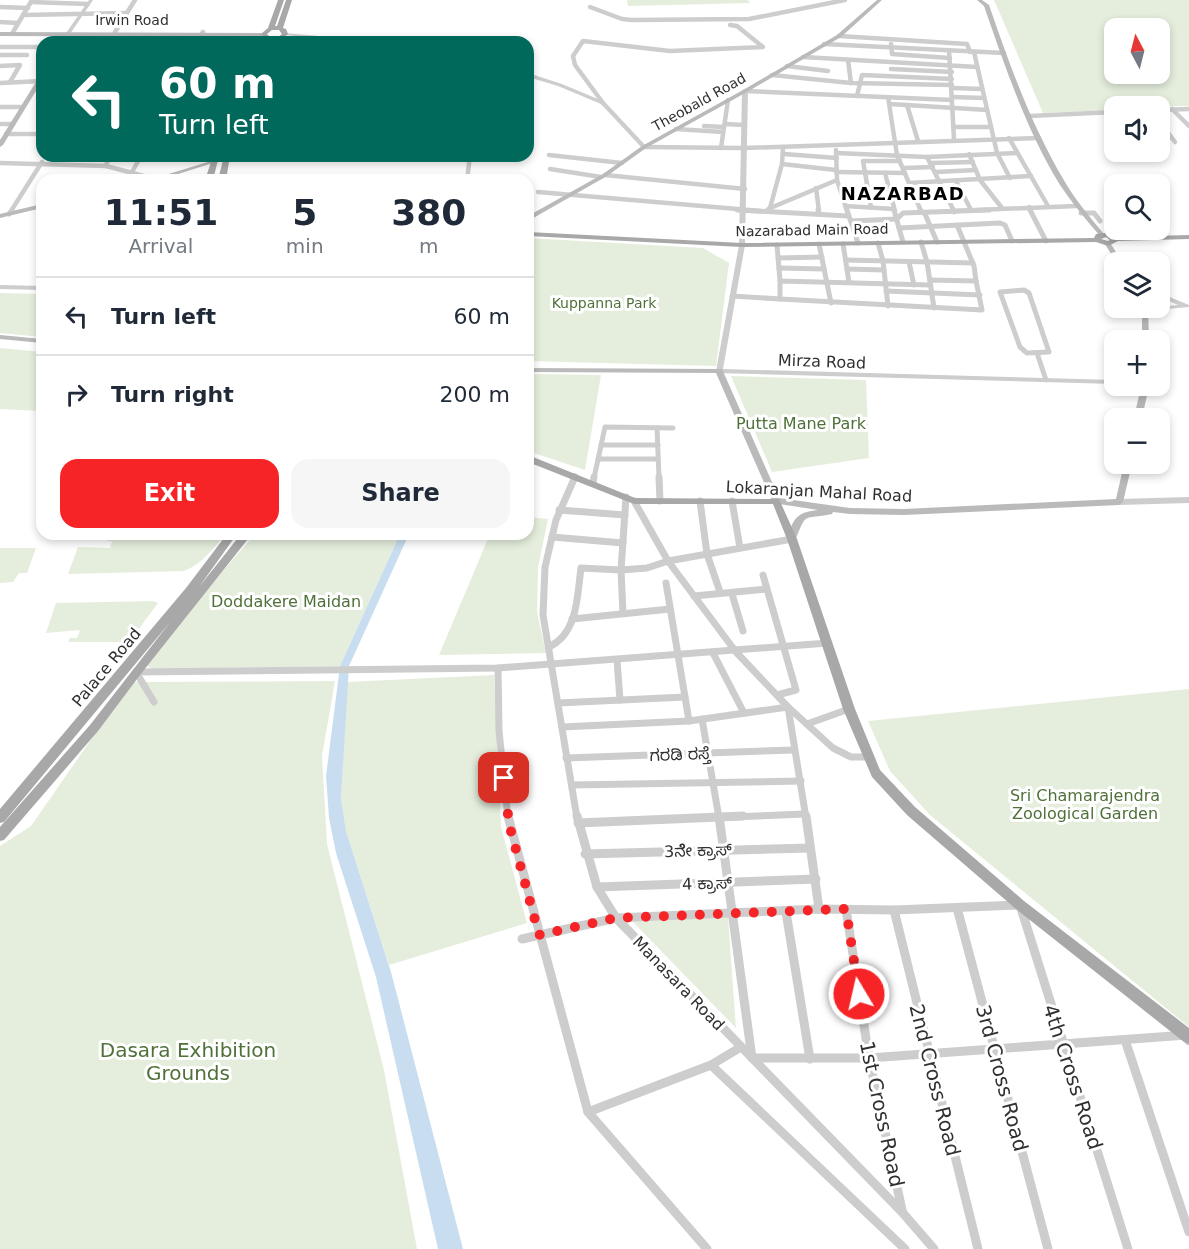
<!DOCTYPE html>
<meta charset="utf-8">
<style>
body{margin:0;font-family:"DejaVu Sans","Noto Sans Kannada",sans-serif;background:#f6f6f7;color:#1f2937;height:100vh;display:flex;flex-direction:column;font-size:22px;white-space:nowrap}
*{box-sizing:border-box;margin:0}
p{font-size:20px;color:#747a83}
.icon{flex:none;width:33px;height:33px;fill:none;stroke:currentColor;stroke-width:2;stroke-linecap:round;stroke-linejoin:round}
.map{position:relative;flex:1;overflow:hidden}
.side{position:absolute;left:36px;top:174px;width:498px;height:366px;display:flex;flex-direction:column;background:#fff;border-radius:18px;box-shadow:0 3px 9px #0003}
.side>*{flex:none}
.hud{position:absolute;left:36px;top:36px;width:498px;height:126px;border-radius:18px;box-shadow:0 3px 9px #0003;background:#00695c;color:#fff;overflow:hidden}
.needle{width:39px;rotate:353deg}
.tools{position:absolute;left:1104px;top:18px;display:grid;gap:12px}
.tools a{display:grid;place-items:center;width:66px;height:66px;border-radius:12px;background:#fff;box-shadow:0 3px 9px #0003;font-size:30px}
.pin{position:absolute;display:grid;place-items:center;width:51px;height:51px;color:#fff;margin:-26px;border-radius:12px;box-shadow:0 3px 9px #0006}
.me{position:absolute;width:66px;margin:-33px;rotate:351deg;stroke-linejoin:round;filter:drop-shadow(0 0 4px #0008)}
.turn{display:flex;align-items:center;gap:21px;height:126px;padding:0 24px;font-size:27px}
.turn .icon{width:78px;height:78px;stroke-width:2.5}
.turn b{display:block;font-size:42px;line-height:51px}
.eta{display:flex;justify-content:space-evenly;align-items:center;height:102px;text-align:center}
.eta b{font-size:36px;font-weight:700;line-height:42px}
.action{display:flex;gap:12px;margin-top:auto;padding:12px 24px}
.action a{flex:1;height:69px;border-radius:18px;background:#f62426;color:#fff;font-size:24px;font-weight:700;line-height:69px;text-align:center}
.action a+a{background:#f6f6f7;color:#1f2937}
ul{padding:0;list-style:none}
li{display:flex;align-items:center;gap:18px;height:78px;padding:0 24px;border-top:2px solid #e0e1e3}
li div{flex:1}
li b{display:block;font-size:22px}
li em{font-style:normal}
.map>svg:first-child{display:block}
.green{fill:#e5eedd;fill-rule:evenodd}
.water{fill:#c8def0}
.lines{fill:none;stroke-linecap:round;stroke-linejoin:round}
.minor-far3{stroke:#cdcdcd;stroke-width:4.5}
.minor-far2{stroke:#cdcdcd;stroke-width:5}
.minor-far1{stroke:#cdcdcd;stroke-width:7}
.minor{stroke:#cdcdcd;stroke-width:9}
.tertiary{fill:#cdcdcd;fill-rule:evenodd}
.secondary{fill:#bababa;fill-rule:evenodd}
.primary{fill:#a8a8a8;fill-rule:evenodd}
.route{stroke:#f62426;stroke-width:10;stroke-dasharray:0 18}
.labels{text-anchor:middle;stroke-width:6;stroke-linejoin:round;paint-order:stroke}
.far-street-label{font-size:14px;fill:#303030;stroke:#fff}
.far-park-label{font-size:14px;fill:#4f7139;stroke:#fff}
.street-label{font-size:16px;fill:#303030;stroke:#fff}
.park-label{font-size:16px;fill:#4f7139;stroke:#fff}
.far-district-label{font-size:18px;font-weight:bold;letter-spacing:1.5px;fill:#000;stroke:#fff}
.near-park-label{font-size:20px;fill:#4f7139;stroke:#fff}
.near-street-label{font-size:20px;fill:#303030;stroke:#fff}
</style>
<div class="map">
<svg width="1189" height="1249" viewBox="0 0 1189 1249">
<rect width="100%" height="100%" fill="#fff"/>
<g class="green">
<polygon points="627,0 748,0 750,3 628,6"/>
<path d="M994 0H1189V106H1114V110L1043 113ZM1114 28H1160V74H1114Z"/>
<polygon points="528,238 703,248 729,263 716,366 528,361"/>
<polygon points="0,293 42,294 42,337 0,333"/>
<polygon points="0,348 42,352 42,411 0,409"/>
<polygon points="528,374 601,375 585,470 528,451"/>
<polygon points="731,376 866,380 869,458 772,472"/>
<polygon points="528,517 548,519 538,567 537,612 546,653 439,655 490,534 528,534"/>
<path d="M110 534H225C213 549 202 564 184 571L68 574 78 547 110 548 112 541H107Z"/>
<polygon points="255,534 400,534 340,666 155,669 148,667 146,660"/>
<polygon points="0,548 36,548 27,573 19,573 13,582 0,583"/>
<polygon points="153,601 158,603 129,642 68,642 70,638 77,638 80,630 46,633 56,603"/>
<polygon points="494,675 501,827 527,923 389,965 346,831 341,798 347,682"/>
<polygon points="335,681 322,756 327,844 384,1070 417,1249 0,1249 0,846 31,826 131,682"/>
<polygon points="1189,689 1189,1027 930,815 890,771 868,721"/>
<polygon points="728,917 736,1028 633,922"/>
</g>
<polygon class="water" points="400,534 409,534 349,666 341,798 346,831 391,972 463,1249 438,1249 376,977 336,853 329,818 326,776 340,666"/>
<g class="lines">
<g class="minor-far3">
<polyline points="31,2 88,4"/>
<polyline points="0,7 28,8"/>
<polyline points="590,7 622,19 632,20 749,19 845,0"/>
<polyline points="23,15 127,13"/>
<polyline points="0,22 18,23"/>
<polyline points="13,32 32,0"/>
<polyline points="115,32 135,0"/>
<polyline points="839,36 967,44 970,52"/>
<polyline points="132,42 136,36"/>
<polyline points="195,42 203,32"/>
<polyline points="824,44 1004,53"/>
<polyline points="891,44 892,54 950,58"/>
<polyline points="0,47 42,47"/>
<polyline points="949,50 954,139"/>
<polyline points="974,52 997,153 1010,178"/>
<polyline points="0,55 27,55"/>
<polyline points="803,57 977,67"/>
<polyline points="848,60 851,83"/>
<polyline points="0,66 20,65 10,82"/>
<polyline points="787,66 828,71"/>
<polyline points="891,69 952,72"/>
<polyline points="772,75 851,83 952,85"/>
<polyline points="0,83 42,81"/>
<polyline points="953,88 982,89"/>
<polyline points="745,91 952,100"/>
<polyline points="857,96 862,75 952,79"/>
<polyline points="888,97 897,155 921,211"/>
<polyline points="952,97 984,98"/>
<polyline points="603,103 575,65 573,56 583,41 670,51 763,47 737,26 730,25"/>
<polyline points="890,104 987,110"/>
<polyline points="907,105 918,141"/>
<polyline points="0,107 23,107"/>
<polyline points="1172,109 1189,126"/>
<polyline points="1160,110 1189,109"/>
<polyline points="1030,116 1114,112"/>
<polyline points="1160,122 1175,142"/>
<polyline points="0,124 13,124"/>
<polyline points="725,124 744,125"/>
<polyline points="704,126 724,127"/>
<polyline points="953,127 991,127"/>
<polyline points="676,129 723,132"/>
<polyline points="6,134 42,134"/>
<polyline points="1009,138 1048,206"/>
<polyline points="644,147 744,148 1039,138"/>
<polyline points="721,148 728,100"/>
<polyline points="836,150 837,180 847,211"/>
<polyline points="836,153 927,157 1017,153"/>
<polyline points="784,154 837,158"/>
<polyline points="969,154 980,180 1002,208"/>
<polyline points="549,155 622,163"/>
<polyline points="927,157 954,211"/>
<polyline points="0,163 106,166 159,180"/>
<polyline points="931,163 973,162"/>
<polyline points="782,164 836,170"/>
<polyline points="106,166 109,156"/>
<polyline points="903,168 933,167"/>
<polyline points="550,169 601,177"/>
<polyline points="132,172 141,156"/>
<polyline points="836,172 905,173"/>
<polyline points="936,172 976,170"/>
<polyline points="885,173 895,211"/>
<polyline points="605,175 745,189"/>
<polyline points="467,180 470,156"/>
<polyline points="956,181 971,210"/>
<polyline points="909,183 1031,176"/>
<polyline points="816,188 819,211"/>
<polyline points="538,192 761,211"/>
<polyline points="845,206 894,209"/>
<polyline points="871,207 863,161 900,161"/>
<polyline points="1029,207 1031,211"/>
<polyline points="770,208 782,164 783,147"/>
<polyline points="768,209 837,180"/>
<polyline points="11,211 42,162"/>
<polyline points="952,211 1076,206"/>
</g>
<g class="minor-far2">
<polyline points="737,210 848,216"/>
<polyline points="818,210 819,214"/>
<polyline points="847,210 858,243"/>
<polyline points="894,210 899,228 1000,223 1005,225 1012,241"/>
<polyline points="920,210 925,214 937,242"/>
<polyline points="953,210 954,212"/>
<polyline points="1030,210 1046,241"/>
<polyline points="1081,213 1094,213 1100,221"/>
<polyline points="9,214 12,210"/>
<polyline points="851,221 897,219 903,213 989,210"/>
<polyline points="957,225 974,266 976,281"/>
<polyline points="899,228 903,242"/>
<polyline points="921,242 927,262 934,308"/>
<polyline points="878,243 883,261 888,306"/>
<polyline points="819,244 831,303"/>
<polyline points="843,244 849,282"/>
<polyline points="777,245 780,281"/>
<polyline points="778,258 822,257"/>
<polyline points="846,260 973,263"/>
<polyline points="909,262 914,285"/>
<polyline points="779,268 824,269"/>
<polyline points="847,269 884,270"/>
<polyline points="930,280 976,281 982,310 780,299 780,281 930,285"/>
<polygon points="1024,290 1029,293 1049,352 1027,353 1020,347 1000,292"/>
<polyline points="886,291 980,295"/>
<polyline points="732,296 780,299"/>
<polyline points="1037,353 1046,380"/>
<polyline points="657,428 659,478"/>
<polyline points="601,445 658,445"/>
<polyline points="598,459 658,459"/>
<polyline points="574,478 575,476"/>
<polyline points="594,478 605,427 673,428"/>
</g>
<g class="minor-far1">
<polyline points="575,477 556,520 545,567 543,615 577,818"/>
<polyline points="659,477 660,501"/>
<polyline points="593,483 594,477"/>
<polyline points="634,501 668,561 736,652 788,707 833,748 851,757 868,757"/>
<polyline points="700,501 707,554 720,592"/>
<polyline points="732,501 740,548"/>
<polyline points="559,510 625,515"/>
<polyline points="552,537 623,543"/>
<polyline points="763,575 796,690 777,695"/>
<polyline points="666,583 689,721"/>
<polyline points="732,594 743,631"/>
<polyline points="694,596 766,589"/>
<polyline points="623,613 621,570 626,497"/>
<polyline points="572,619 670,609"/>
<path d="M549 647C578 633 577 597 581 568L621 570 647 568 668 561 792 539"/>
<polyline points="713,653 744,713"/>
<polyline points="617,660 620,700"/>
<polyline points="498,668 499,731 508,818"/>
<polyline points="136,672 498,668 828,643"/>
<polyline points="136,672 154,702"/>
<polyline points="558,703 685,697"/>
<polyline points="702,719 719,818"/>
<polyline points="807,724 849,709"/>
<polyline points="562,727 689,721 788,707 806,818"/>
<polyline points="566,758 794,750"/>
<polyline points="572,785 801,781"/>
<polyline points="705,818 805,814"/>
</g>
<g class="minor">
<polyline points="508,816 588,1112 707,1249"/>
<polyline points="577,816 597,887 616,918 902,1212 934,1249"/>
<polyline points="719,816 752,1058 869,1058 1187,1035 1189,1041"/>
<polyline points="806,816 819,909"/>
<polyline points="578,823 743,816"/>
<polyline points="585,854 810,848"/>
<polyline points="597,887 816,879"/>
<polyline points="957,908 1048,1249"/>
<polyline points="846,909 869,1058 902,1210"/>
<polyline points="894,910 978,1249"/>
<polyline points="786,912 810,1059"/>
<polyline points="522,939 616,918 819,909 894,910 1020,905 1128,1249"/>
<polyline points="1125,1040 1189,1232"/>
<polyline points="711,1065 905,1249"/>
<polyline points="588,1112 711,1065 741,1047"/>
</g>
<g class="tertiary">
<polygon points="89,0 93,0 68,37 64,37 64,36"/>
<polygon points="283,33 378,41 380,42 361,42 285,35 283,35"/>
<polygon points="528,73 562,84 605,102 647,147 642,148 601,104 558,86 528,77"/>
<polygon points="745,89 748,91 745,245 723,369 1114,380 1114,384 717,373 716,371 739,245 742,91"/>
<polygon points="0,285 42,286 42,290 0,289"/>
<polygon points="1160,293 1189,305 1189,307 1145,311 1145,309 1147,308 1178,305 1160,297"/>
<polygon points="1189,497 1189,503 1119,505 1115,502 1119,499"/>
</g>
<g class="secondary">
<polygon points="877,0 882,0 841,37 747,92 646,148 607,176 528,221 528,216 603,174 642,146 743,90 837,35"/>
<path d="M977 0H982L989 5C1010 66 1032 127 1065 182 1076 201 1090 217 1104 234V236H1100C1086 220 1072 203 1060 185 1026 130 1005 66 984 6Z"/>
<polygon points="0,32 264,33 267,35 264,37 0,36"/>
<polygon points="42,75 42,81 3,145 0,147 0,140 39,77"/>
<polygon points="211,161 216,162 159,180 149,180"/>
<polygon points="42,204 42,208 0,218 0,214"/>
<polygon points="1108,242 1111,244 1122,262 1116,262 1105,244"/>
<polygon points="1142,308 1148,308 1149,340 1142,340"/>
<polygon points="0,335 42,339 42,343 0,339"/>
<path d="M528 368 722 369 779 498 850 508 904 509 1116 499 1124 464H1132L1123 502 1119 505 904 515 850 514 833 512 832 514C802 520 807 511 795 541L792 542 788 539C792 519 797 512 818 510L773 503 716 373 528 372Z"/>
<polygon points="1141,386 1149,386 1142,418 1134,418"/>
</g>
<g class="primary">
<polygon points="278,0 284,0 275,26 277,26 286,0 292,0 283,28 286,29 288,34 279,42 272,42 282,34 279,30 272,30 267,34 270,37 267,42 261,42 264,37 261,34 268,28"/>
<polygon points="213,156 219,156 213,180 205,180"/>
<polygon points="224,156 230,156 226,180 218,180"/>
<path d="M528 232 742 243 1094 238 1096 234 1105 233 1115 237 1189 235V239L1118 241 1108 246 1096 242 742 247 528 236ZM1106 237 1110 240 1108 241 1101 239Z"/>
<polygon points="528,455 635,498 779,499 797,539 855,709 880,770 915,807 1024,901 1189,1028 1189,1044 1184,1042 1016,909 907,815 872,777 843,709 787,539 773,504 634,504 528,462"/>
<polygon points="227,534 237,534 199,587 241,534 252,534 140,675 98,731 4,840 0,841 0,827 90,725 171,621 4,822 0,823 0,809 186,588"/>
</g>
</g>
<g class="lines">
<polyline class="route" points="504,778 509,824 539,935 616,918 846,909 859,994"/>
</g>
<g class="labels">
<g class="far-street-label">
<text x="132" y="25">Irwin Road</text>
<text transform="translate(699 102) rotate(-29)" y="5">Theobald Road</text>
<text transform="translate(812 230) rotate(-1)" y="5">Nazarabad Main Road</text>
</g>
<g class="far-park-label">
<text x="604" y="308">Kuppanna Park</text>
</g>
<g class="street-label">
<text transform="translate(822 361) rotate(2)" y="6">Mirza Road</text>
<text transform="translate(819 491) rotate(3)" y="6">Lokaranjan Mahal Road</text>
<text transform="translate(106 667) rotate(-50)" y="6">Palace Road</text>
<text transform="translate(680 754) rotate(-2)" y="6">ಗರಡಿ ರಸ್ತೆ</text>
<text transform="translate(698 850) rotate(-2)" y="6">3ನೆೇ ಕ್ರಾಸ್</text>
<text transform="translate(707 883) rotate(-2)" y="6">4 ಕ್ರಾಸ್</text>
<text transform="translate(679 983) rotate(46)" y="6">Manasara Road</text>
</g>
<g class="park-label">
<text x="801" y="429">Putta Mane Park</text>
<text x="286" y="607">Doddakere Maidan</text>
<text x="1085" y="801">Sri Chamarajendra<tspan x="1085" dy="18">Zoological Garden</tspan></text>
</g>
<g class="far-district-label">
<text x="903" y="200">NAZARBAD</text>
</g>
<g class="near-park-label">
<text x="188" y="1057">Dasara Exhibition<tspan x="188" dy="23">Grounds</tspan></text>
</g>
<g class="near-street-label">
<text transform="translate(1073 1077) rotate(72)" y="7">4th Cross Road</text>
<text transform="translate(1002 1078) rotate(75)" y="7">3rd Cross Road</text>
<text transform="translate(935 1080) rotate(76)" y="7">2nd Cross Road</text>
<text transform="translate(882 1114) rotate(78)" y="7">1st Cross Road</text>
</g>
</g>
</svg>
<div class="tools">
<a><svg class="needle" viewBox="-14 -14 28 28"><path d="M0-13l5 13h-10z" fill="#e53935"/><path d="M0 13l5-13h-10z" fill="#747a83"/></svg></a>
<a><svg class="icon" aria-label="sound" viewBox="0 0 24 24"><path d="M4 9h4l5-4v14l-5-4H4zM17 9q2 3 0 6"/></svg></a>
<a><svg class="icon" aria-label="search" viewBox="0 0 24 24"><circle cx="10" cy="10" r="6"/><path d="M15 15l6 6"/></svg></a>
<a><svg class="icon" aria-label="layers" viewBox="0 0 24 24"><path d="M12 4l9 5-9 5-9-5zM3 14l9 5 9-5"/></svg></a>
<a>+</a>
<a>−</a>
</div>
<div class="pin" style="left:504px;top:778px;background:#d93025"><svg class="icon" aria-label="arrive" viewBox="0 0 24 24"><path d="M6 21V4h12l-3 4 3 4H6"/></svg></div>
<svg class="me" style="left:859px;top:994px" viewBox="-20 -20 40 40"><circle r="17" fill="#f62426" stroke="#fff" stroke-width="3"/><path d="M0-11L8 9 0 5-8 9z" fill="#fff"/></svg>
<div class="hud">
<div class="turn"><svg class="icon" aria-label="left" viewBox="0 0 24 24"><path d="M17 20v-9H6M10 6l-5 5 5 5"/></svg><div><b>60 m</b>Turn left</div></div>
</div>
<section class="side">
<div class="eta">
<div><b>11:51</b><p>Arrival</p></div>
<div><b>5</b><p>min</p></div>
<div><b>380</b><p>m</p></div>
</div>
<ul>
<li><svg class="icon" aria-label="left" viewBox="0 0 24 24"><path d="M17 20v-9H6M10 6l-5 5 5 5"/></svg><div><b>Turn left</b></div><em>60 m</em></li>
<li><svg class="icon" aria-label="right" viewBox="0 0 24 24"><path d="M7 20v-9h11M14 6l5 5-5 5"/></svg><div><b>Turn right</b></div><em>200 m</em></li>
</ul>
<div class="action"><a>Exit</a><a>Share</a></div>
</section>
</div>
